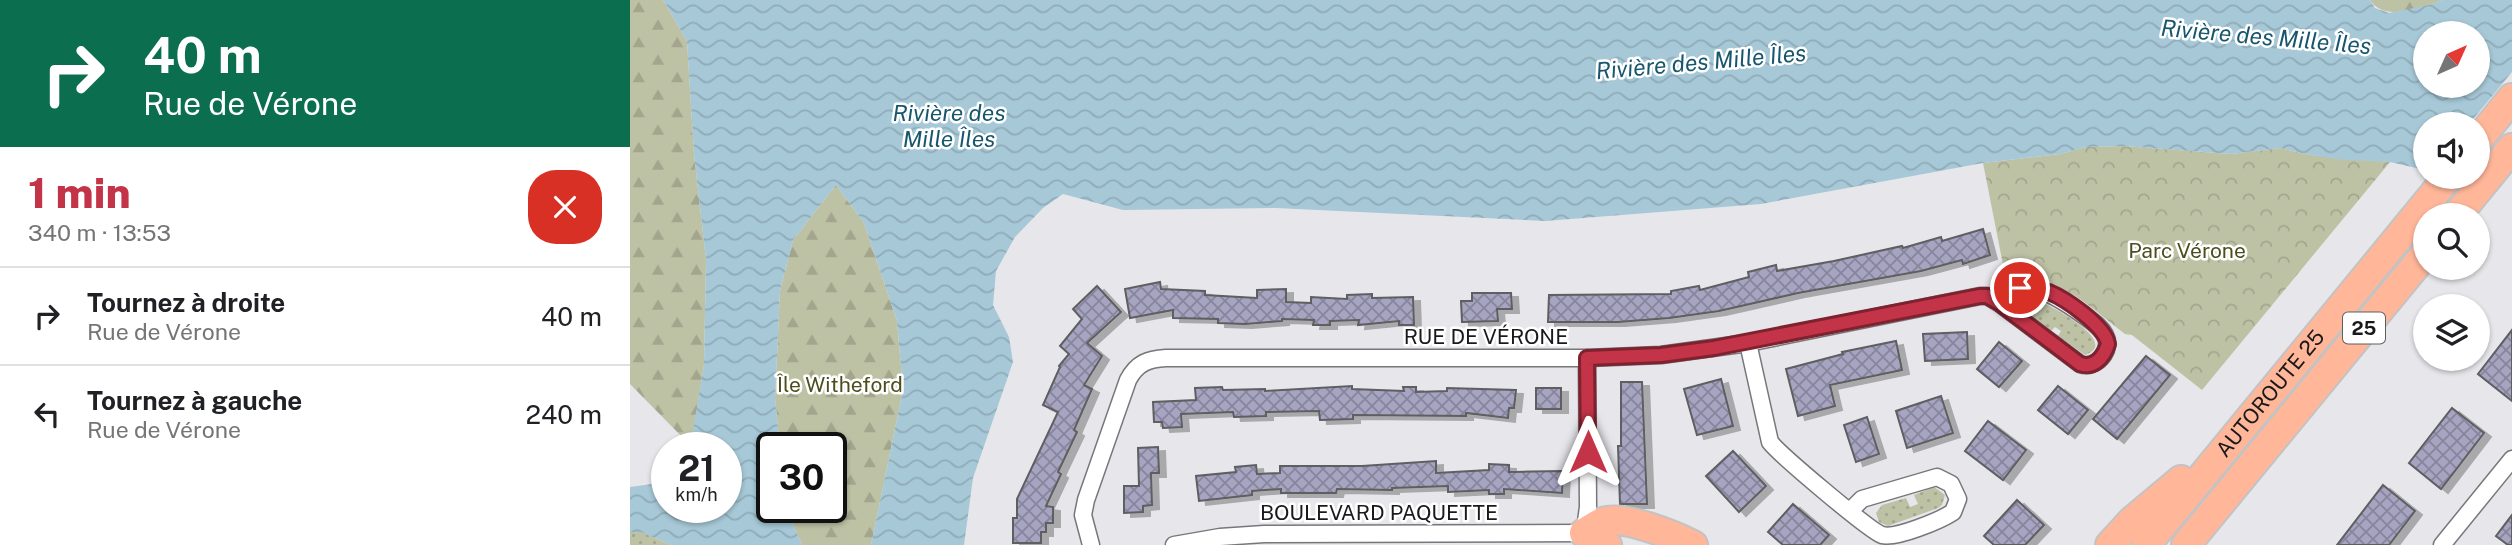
<!DOCTYPE html>
<html lang="fr">
<meta charset="utf-8">
<style>
body{margin:0;font-family:"Public Sans",sans-serif;background:#f6f6f6;color:#202124;height:100vh;display:flex;flex-direction:column;font-size:26px;white-space:nowrap}
*{box-sizing:border-box;margin:0}
p{font-size:23px;color:#757577}
.icon{flex:none;width:38px;height:38px;fill:none;stroke:currentColor;stroke-width:2;stroke-linecap:round;stroke-linejoin:round}
.map{position:relative;flex:1;overflow:hidden}
.details{display:flex;flex-direction:column;background:#fff;width:630px}
.details>*{flex:none}
.banner{background:#0b6e4f;color:#fff;overflow:hidden}
.needle{width:46px;rotate:45deg}
.controls{position:absolute;left:1783px;top:21px;display:grid;gap:14px}
.controls a{display:grid;place-items:center;width:77px;height:77px;border-radius:50%;background:#fff;box-shadow:0 2px 5px #0004;font-size:35px}
.speed{position:absolute;left:21px;top:432px;display:flex;gap:14px;font-size:35px;font-weight:700;text-align:center}
.speed>*{display:grid;place-content:center;width:91px;height:91px;border-radius:50%;background:#fff;box-shadow:0 2px 5px #0004;line-height:1}
.speed small{font-size:18px;font-weight:400}
.speed .limit{border:4px solid #111;border-radius:10px;background:#fff;color:#111}
.pin{position:absolute;display:grid;place-items:center;width:60px;height:60px;color:#fff;margin:-30px;border:4px solid #fff;border-radius:50%;box-shadow:0 2px 7px #0007}
.me{position:absolute;width:77px;margin:-38px;rotate:0deg;stroke-linejoin:round;filter:drop-shadow(0 0 5px #0008)}
.turn{display:flex;align-items:center;gap:24px;height:147px;padding:0 28px;font-size:32px}
.turn .icon{width:91px;height:91px;stroke-width:2.5}
.turn b{display:block;font-size:49px;line-height:60px}
.round{display:grid;place-items:center;flex:none;width:74px;height:74px;border-radius:28px;background:#f6f6f6}
.headline{display:flex;align-items:center;justify-content:space-between;height:119px;padding:0 28px}
h1{font-size:42px;font-weight:800;line-height:52px;color:#c43449}
ul{padding:0;list-style:none}
li{display:flex;align-items:center;gap:21px;height:98px;padding:0 28px;border-top:2px solid #e0e0e0}
li div{flex:1}
li b{display:block;font-size:26px}
li em{font-style:normal}
main{display:flex;flex:1;min-height:0}
.map>svg:first-child{display:block}
.grass{fill:url(#grass-dots)}
.forest{fill:url(#forest-firs)}
.park{fill:url(#park-crowns)}
.water{fill:url(#water-waves);fill-rule:evenodd}
.pier{fill:#e6e6eb}
.building{fill:url(#building-cross-hatch);stroke:#5e5e62;stroke-width:2;filter:url(#shadow)}
.lines{fill:none;stroke-linecap:round;stroke-linejoin:round}
.street-casing{stroke:#77777b;stroke-width:19}
.highway-casing{stroke:#c3c3c4;stroke-width:32}
.street{stroke:#fff;stroke-width:16}
.highway{stroke:#ffb699;stroke-width:28}
.route-casing{stroke:#7f222f;stroke-width:18}
.route{stroke:#c43449;stroke-width:12}
.labels{text-anchor:middle;stroke-width:5;stroke-linejoin:round;paint-order:stroke}
.shield{fill:#fff;stroke:#5e5e5f;stroke-width:2}
.shield-label{font-size:19px;font-weight:bold;fill:#19191b}
.park-label{font-size:21px;fill:#4c4f1d;stroke:#fff}
.street-label{font-size:21px;fill:#19191b;stroke:#fff}
.water-label{font-size:23px;font-style:italic;fill:#17566d;stroke:#fff}
</style>
<main>
<section class="details">
<div class="banner">
<div class="turn"><svg class="icon" aria-label="right" viewBox="0 0 24 24"><path d="M7 20v-9h11M14 6l5 5-5 5"/></svg><div><b>40 m</b>Rue de Vérone</div></div>
</div>
<div class="headline"><div><h1>1 min</h1><p>340 m · 13:53</p></div><a class="round" style="background:#d93025;color:#fff"><svg class="icon" aria-label="close" viewBox="0 0 24 24"><path d="M6 6l12 12M18 6L6 18"/></svg></a></div>
<ul>
<li><svg class="icon" aria-label="right" viewBox="0 0 24 24"><path d="M7 20v-9h11M14 6l5 5-5 5"/></svg><div><b>Tournez à droite</b><p>Rue de Vérone</p></div><em>40 m</em></li>
<li><svg class="icon" aria-label="left" viewBox="0 0 24 24"><path d="M17 20v-9H6M10 6l-5 5 5 5"/></svg><div><b>Tournez à gauche</b><p>Rue de Vérone</p></div><em>240 m</em></li>
</ul>
</section>
<div class="map">
<svg width="1882" height="545" viewBox="0 0 1882 545">
<defs>
<pattern id="grass-dots" width="8" height="8" patternUnits="userSpaceOnUse" patternTransform="scale(1.75)"><rect width="8" height="8" fill="#bec2a4"/><path d="M2 2h.1M6 6h.1" fill="none" stroke="#a3a68d" stroke-width="1.8" stroke-linecap="round"/></pattern>
<pattern id="forest-firs" width="22" height="20" patternUnits="userSpaceOnUse" patternTransform="scale(1.75)"><rect width="22" height="20" fill="#bec2a4"/><path d="M5 1l3.5 6h-7zM16 11l3.5 6h-7z" fill="#a3a68d"/></pattern>
<pattern id="park-crowns" width="20" height="18" patternUnits="userSpaceOnUse" patternTransform="scale(1.75)"><rect width="20" height="18" fill="#bec2a4"/><path d="M2 6a3 3 0 1 1 6 0M12 15a3 3 0 1 1 6 0" fill="none" stroke="#a3a68d"/></pattern>
<pattern id="water-waves" width="16" height="10" patternUnits="userSpaceOnUse" patternTransform="scale(1.75)"><rect width="16" height="10" fill="#a7c8d7"/><path d="M0 5q4-4 8 0t8 0" fill="none" stroke="#8fabb8"/></pattern>
<pattern id="building-cross-hatch" width="8" height="8" patternUnits="userSpaceOnUse" patternTransform="scale(1.75)"><rect width="8" height="8" fill="#a6a4c1"/><path d="M0 0l8 8M0 8l8-8" fill="none" stroke="#86859c"/></pattern>
<filter id="shadow"><feDropShadow dx="7" dy="4" stdDeviation="0" flood-color="#0004"/></filter>
</defs>
<rect width="100%" height="100%" fill="#e6e6eb"/>
<g class="grass">
<path d="M1401 298C1415 302 1493 342 1455 355L1428 336 1431 331 1425 327 1421 331 1393 310 1391 302 1396 298Z"/>
<polygon points="1304,487 1315,495 1312,505 1308,508 1258,526 1249,522 1246,513 1252,505 1276,498 1280,507 1288,504 1284,495"/>
<polygon points="0,532 11,532 41,545 0,545"/>
</g>
<g class="forest">
<polygon points="0,0 33,0 57,41 64,154 76,260 74,365 61,446 0,384"/>
<path d="M1740 0H1812C1791 9 1754 22 1740 0Z"/>
<polygon points="206,185 234,223 267,321 273,390 241,545 172,545 156,508 201,508 201,448 150,448 145,398 150,291 163,240"/>
</g>
<path class="park" d="M1493 146 1601 154 1650 148 1680 155 1760 162 1572 390 1502 335 1495 334C1457 305 1428 272 1376 280L1353 163 1430 154 1456 147Z"/>
<path class="water" d="M33 0H1740L1745 8 1759 13 1799 5 1812 0H1882V178L1848 177V124H1796L1795 170 1760 162 1714 160 1680 155 1650 148 1601 154 1493 146 1456 147 1430 154 1353 163 1131 204 915 221 646 208 493 210 433 194 413 208 385 237 366 271 363 305 379 337 383 362 343 478 334 545H241L273 390 267 321 234 223 206 185 163 240 150 291 145 398 150 448H142V508H156L172 545H41L11 532H0V487L37 482V508H96V448H60L74 365 76 260 64 154 57 41ZM1796 33H1848V86H1796Z"/>
<polygon class="pier" points="1882,72 1882,182 1856,182 1840,179 1840,177 1848,177 1848,124 1839,124"/>
<g class="building">
<polygon points="1353,229 1360,255 1333,264 1332,260 1291,271 1168,293 1089,311 1039,318 988,322 918,322 919,295 1041,294 1041,291 1069,286 1070,290 1119,277 1118,272 1146,265 1147,271 1204,261 1272,246 1273,248 1311,237 1312,241"/>
<polygon points="530,282 531,289 575,291 575,295 627,298 627,290 656,289 656,302 681,303 681,297 717,299 717,295 742,294 742,298 783,297 784,325 769,325 769,321 728,325 729,320 700,321 700,325 683,325 684,320 652,319 652,321 615,324 588,323 588,319 543,318 543,310 500,318 495,289"/>
<polygon points="467,286 491,312 457,343 472,356 454,385 462,389 444,430 447,432 428,472 431,474 416,506 423,507 423,523 416,523 416,532 411,532 411,543 383,543 383,518 387,518 387,499 428,412 413,405 430,367 429,366 439,354 430,346 452,319 443,309"/>
<polygon points="842,293 881,293 882,309 867,309 868,321 832,322 831,301 842,301"/>
<polygon points="1882,330 1882,401 1848,374"/>
<polygon points="1337,332 1338,359 1295,361 1293,334"/>
<polygon points="1266,341 1272,370 1200,385 1205,406 1168,416 1156,369 1213,354 1212,352"/>
<polygon points="1369,342 1392,361 1369,387 1347,369"/>
<polygon points="1516,356 1540,375 1487,439 1463,419"/>
<polygon points="1091,379 1103,426 1067,435 1054,389"/>
<polygon points="991,382 1012,382 1017,504 990,504 988,446 991,446"/>
<polygon points="722,386 722,389 774,391 773,387 786,387 786,392 817,391 817,388 886,390 884,408 879,408 878,418 836,413 836,416 723,415 723,419 690,420 689,411 636,412 636,416 604,417 603,412 551,414 552,427 533,428 532,422 524,422 523,402 566,400 565,388 592,387 593,390 635,389 635,391"/>
<polygon points="1428,386 1458,410 1438,434 1408,410"/>
<rect x="906" y="388" width="25" height="21"/>
<polygon points="1311,396 1323,433 1277,448 1266,411"/>
<polygon points="1822,408 1854,433 1811,489 1779,463"/>
<polygon points="1237,417 1249,454 1226,462 1214,425"/>
<polygon points="1358,421 1396,450 1373,480 1335,451"/>
<polygon points="528,447 529,473 521,473 522,505 513,506 513,512 494,513 494,486 509,486 508,448"/>
<polygon points="1103,451 1136,486 1109,512 1076,476"/>
<polygon points="806,461 806,473 859,470 859,464 879,465 879,472 933,471 932,493 874,489 874,494 859,494 859,490 818,492 818,486 762,488 762,490 707,489 706,493 651,493 651,489 622,491 622,495 569,501 566,476 606,472 605,467 626,465 627,474 650,473 650,466 732,466"/>
<polygon points="1753,485 1785,511 1759,545 1707,545"/>
<polygon points="1387,500 1414,525 1395,545 1364,545 1354,536"/>
<polygon points="1163,504 1199,535 1190,545 1153,545 1138,532"/>
<polygon points="1882,515 1882,545 1878,545 1866,536"/>
</g>
<g class="lines">
<g class="street-casing">
<g id="street">
<path d="M1118 343 1140 442C1149 454 1240 531 1252 535 1266 539 1311 520 1323 512L1328 499 1321 484 1307 477 1232 499 1220 511"/>
<polyline points="954,536 958,507 957,358"/>
<path d="M461 545 453 515 456 500 498 380C507 363 518 359 536 358H957L1031 355 1118 343 1350 296H1357L1369 303 1450 364C1466 370 1483 350 1475 335 1471 327 1463 322 1456 317 1434 301 1388 268 1365 300"/>
<polyline points="544,545 590,537 634,534 954,533"/>
<polyline points="1812,545 1882,459"/>
</g>
</g>
<g class="highway-casing">
<g id="highway">
<polyline points="1848,140 1882,98"/>
<polyline points="1827,215 1882,148"/>
<path d="M977 545 954 533C960 529 967 524 973 522 992 514 1045 536 1063 545"/>
<polyline points="1480,545 1502,521 1551,480"/>
<path id="s1" d="M1516 545 1818 177"/>
<polyline points="1556,545 1796,253"/>
</g>
</g>
<use href="#street" class="street"/>
<use href="#highway" class="highway"/>
</g>
<g class="lines">
<g class="route-casing">
<path id="route" d="M958 452 957 358 1031 355 1084 348 1350 296H1357L1369 303 1450 364C1464 369 1474 357 1478 344 1475 326 1436 299 1419 292 1410 289 1400 289 1390 288"/>
</g>
<use href="#route" class="route"/>
</g>
<g class="labels">
<rect class="shield" x="1713" y="312.5" width="42" height="31" rx="5"/>
<g class="shield-label">
<text x="1734" y="335">25</text>
</g>
<g class="park-label">
<text x="1557" y="258">Parc Vérone</text>
<text x="210" y="392">Île Witheford</text>
</g>
<g class="street-label">
<text x="856" y="344">RUE DE VÉRONE</text>
<text dy="7" stroke="none"><textPath href="#s1" startOffset="196">AUTOROUTE 25</textPath></text>
<text x="749" y="520">BOULEVARD PAQUETTE</text>
</g>
<g class="water-label">
<text transform="translate(1636 37) rotate(5)" y="8">Rivière des Mille Îles</text>
<text transform="translate(1071 62) rotate(-5)" y="8">Rivière des Mille Îles</text>
<text x="319" y="121">Rivière des<tspan x="319" dy="26">Mille Îles</tspan></text>
</g>
</g>
</svg>
<div class="controls">
<a><svg class="needle" viewBox="-14 -14 28 28"><path d="M0-13l5 13h-10z" fill="#e53935"/><path d="M0 13l5-13h-10z" fill="#757577"/></svg></a>
<a><svg class="icon" aria-label="sound" viewBox="0 0 24 24"><path d="M4 9h4l5-4v14l-5-4H4zM17 9q2 3 0 6"/></svg></a>
<a><svg class="icon" aria-label="search" viewBox="0 0 24 24"><circle cx="10" cy="10" r="6"/><path d="M15 15l6 6"/></svg></a>
<a><svg class="icon" aria-label="layers" viewBox="0 0 24 24"><path d="M12 4l9 5-9 5-9-5zM3 14l9 5 9-5"/></svg></a>
</div>
<div class="speed"><div>21<small>km/h</small></div><div class="limit">30</div></div>
<div class="pin" style="left:1390px;top:288px;background:#d93025"><svg class="icon" aria-label="arrive" viewBox="0 0 24 24"><path d="M6 21V4h12l-3 4 3 4H6"/></svg></div>
<svg class="me" style="left:958px;top:452px" viewBox="-20 -20 40 40"><path d="M0-17L14 15 0 8-14 15z" fill="#c43449" stroke="#fff" stroke-width="4"/></svg>
</div>
</main>
